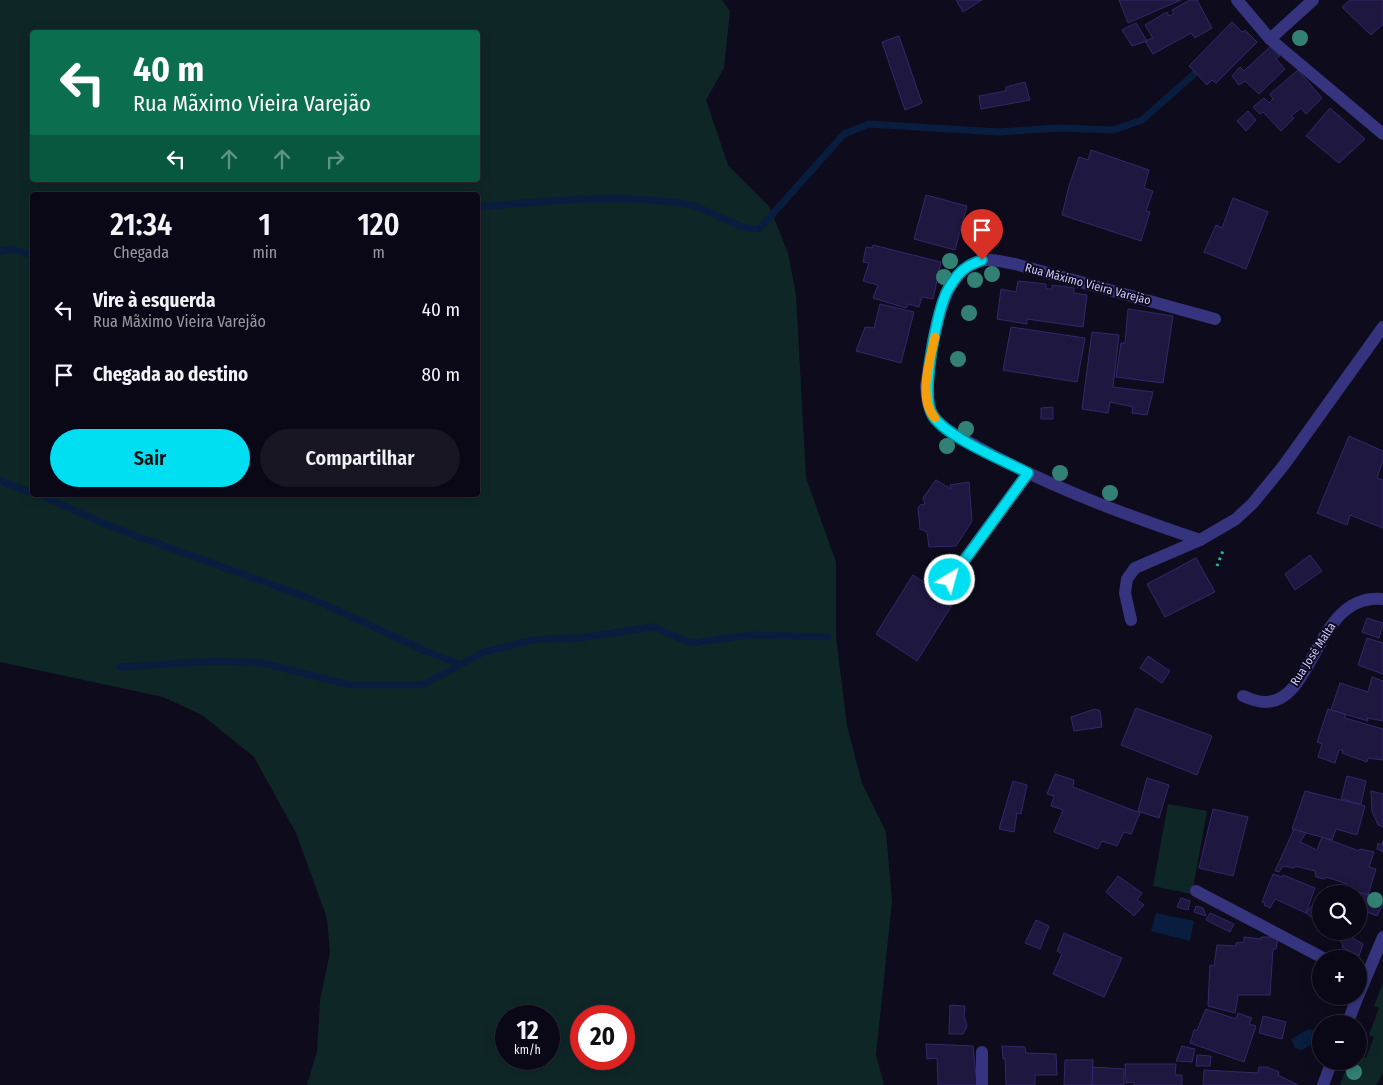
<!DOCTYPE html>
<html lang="pt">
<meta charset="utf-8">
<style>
body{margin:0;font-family:"Fira Sans Condensed",sans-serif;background:#181623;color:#f1f3f6;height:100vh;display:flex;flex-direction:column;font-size:19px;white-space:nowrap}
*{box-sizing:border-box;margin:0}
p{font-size:16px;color:#999aa1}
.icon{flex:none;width:28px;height:28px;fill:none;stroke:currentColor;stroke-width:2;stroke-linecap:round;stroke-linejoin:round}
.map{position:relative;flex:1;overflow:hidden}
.panel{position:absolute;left:30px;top:192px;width:450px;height:305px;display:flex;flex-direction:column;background:#0a0816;border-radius:5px;box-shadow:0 2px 12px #0003,0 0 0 1px #2a2935}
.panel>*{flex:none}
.hud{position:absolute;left:30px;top:30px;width:450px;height:152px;border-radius:5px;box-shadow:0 2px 12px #0003,0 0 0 1px #2a2935;background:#0b6e4f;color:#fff;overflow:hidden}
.tools{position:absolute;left:1312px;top:885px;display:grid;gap:10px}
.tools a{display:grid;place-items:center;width:55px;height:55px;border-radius:50%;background:#0a0816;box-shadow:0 2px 12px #0003,0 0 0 1px #2a2935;font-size:25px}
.speed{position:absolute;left:495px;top:1005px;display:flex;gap:10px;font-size:25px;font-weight:700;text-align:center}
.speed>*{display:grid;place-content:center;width:65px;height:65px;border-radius:50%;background:#0a0816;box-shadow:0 2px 12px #0003,0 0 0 1px #2a2935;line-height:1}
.speed small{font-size:12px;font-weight:400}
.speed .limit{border:8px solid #d22;background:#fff;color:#111}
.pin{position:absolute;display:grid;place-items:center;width:42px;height:42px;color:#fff;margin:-51px -21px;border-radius:50% 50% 50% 0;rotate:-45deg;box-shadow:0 0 5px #0007}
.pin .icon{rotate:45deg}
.me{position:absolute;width:55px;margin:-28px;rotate:37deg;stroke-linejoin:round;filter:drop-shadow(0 0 4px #0008)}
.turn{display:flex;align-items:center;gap:18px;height:105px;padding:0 20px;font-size:22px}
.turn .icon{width:65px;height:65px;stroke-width:2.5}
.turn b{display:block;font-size:35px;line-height:42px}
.lanes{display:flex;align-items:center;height:48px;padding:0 20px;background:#0003;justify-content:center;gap:25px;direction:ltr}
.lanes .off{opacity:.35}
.eta{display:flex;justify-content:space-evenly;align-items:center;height:85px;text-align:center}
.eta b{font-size:30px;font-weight:600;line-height:35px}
.action{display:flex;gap:10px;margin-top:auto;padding:10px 20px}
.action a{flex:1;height:58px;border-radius:30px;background:#00dff2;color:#111;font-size:20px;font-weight:600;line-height:58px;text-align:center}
.action a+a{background:#181623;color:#f1f3f6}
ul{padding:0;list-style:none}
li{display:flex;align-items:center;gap:15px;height:65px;padding:0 20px}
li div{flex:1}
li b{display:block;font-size:19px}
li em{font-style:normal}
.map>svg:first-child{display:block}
.green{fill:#0e2726;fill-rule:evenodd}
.water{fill:#091e3e}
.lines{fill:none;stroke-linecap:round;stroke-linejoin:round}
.stream{stroke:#091e3e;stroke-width:7}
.building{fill:#1e173f;stroke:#34286b}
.path{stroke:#29b1a6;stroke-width:3;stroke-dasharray:2.5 4;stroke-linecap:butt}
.service{stroke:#36347e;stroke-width:12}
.minor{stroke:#36347e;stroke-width:12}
.tree{fill:#338174}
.route-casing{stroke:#00919d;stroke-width:12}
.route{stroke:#00dff2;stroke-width:9}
.slow{stroke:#f59e0b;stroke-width:9}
.labels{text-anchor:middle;stroke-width:4;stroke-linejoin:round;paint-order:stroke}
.street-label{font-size:12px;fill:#cdc7ff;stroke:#0e0b1d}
</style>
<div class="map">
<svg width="1383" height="1085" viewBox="0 0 1383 1085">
<rect width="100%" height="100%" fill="#0e0b1d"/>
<g class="green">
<path d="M0 0H722L730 11 724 68 706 100 728 165 769 206 788 253 796 295 806 478 836 562V637L847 726 862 783 886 832 892 901 876 1055 884 1085H307L317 1051 320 1000 330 953 327 918 296 833 254 757 202 715 163 697 0 662ZM478 32V180H32V32ZM32 195H478V495H32ZM506 1016H549V1059H506ZM581 1016H624V1059H581Z"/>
<polygon points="1168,804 1207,811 1192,894 1153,886"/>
<polygon points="1383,983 1383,1073 1376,1085 1340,1085 1349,1061 1359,1061 1359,1038 1367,1040 1359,1056 1366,1058 1374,1037 1369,1035 1379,1008 1374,1006"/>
</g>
<g class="water">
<polygon points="1156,913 1194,921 1190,941 1151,931"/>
<polygon points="1309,1029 1317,1031 1321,1039 1302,1050 1295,1048 1291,1039"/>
</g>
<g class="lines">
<g class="stream">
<path d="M478 207C544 201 614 194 680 203 708 206 731 229 759 229L844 134 869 124 998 132 1058 128 1113 130 1142 120 1193 75"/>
<polyline points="0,251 12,249 32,255"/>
<polyline points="0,481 32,493"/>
<polyline points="40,495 112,527 317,601 430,653 460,664"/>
<polyline points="120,667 219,661 262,663 350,685 422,685 484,652 533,640 579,638 653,627 691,643 753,635 828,637"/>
</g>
</g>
<g class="building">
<polygon points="956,0 982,0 963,12"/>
<polygon points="1119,0 1181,0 1128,23"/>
<polygon points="1190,0 1197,0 1212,28 1195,38 1191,33 1153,54 1145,41 1153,38 1145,25 1167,12 1169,16 1174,14 1172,10"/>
<polygon points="1350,0 1383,0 1383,24 1371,35 1342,7"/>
<polygon points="1232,22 1242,32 1245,30 1257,42 1216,83 1212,80 1207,85 1189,66"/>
<polygon points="1136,23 1147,41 1132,46 1122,30"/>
<polygon points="899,36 922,103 905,110 882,42"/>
<polygon points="1270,47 1280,56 1276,59 1285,69 1259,94 1245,81 1239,85 1232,76 1240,67 1244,71"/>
<polygon points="1298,70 1322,98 1306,114 1301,108 1291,116 1294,118 1281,131 1263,112 1260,114 1253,107 1264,98 1269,103 1273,99 1270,94"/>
<polygon points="1025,82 1030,100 981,109 979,96 1006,91 1006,87"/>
<polygon points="1330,108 1365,139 1339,163 1306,136"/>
<polygon points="1248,111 1256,120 1246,131 1237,121"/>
<polygon points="1091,150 1149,170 1144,188 1153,191 1146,211 1150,212 1141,241 1062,215 1069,186 1079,157 1088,160"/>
<polygon points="926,195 967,206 955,250 914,239"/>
<polygon points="1233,198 1268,212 1246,269 1204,252 1216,225 1222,228"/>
<polygon points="873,245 941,262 933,299 922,297 919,307 908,304 906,308 873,298 878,285 863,281 869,263 863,262 866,247 872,248"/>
<polygon points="1018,281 1046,284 1046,289 1052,289 1052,285 1074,288 1074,293 1087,295 1083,327 1027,319 1027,324 997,319 1001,289 1016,292"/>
<polygon points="880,304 914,312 901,363 856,351 865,327 874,328"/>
<polygon points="1128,309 1173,316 1163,383 1116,377 1121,343 1125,343"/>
<polygon points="1011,327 1085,338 1077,382 1003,370"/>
<polygon points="1092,332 1119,335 1113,387 1153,392 1147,415 1132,413 1133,407 1110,402 1108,413 1082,409"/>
<polygon points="1053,407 1053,419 1041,419 1041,408"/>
<polygon points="1349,436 1383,451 1383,461 1377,478 1383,480 1383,528 1350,515 1347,525 1317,513"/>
<polygon points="936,480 951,489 950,485 969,482 972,521 956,546 929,547 927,532 920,529 918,508 920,505 925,504 923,498"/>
<polygon points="1310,555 1322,571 1295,590 1285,574"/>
<polygon points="1196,558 1215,592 1165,617 1147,584"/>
<polygon points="913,575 954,602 917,661 876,634"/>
<polygon points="1367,618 1383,623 1379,638 1362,632"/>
<polygon points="1367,638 1383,643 1383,674 1358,665"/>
<polygon points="1148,656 1170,671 1162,683 1140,668"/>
<polygon points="1372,677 1383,681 1383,721 1367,718 1368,721 1331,710 1340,683 1368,692"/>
<polygon points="1136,708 1212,736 1197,775 1121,745"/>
<polygon points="1095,709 1100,711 1102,727 1074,731 1071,717"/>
<polygon points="1328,709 1345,714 1345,718 1383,729 1383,760 1368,758 1367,762 1342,753 1343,750 1339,750 1335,763 1318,757 1322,744 1317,742"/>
<polygon points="1055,774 1074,780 1073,787 1140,813 1131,834 1124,832 1117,846 1102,841 1098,849 1054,832 1063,810 1051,806 1054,796 1047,794"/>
<polygon points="1347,776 1366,781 1361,804 1341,799"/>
<polygon points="1147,778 1169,785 1159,818 1138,811"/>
<polygon points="1013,781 1027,785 1021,814 1017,813 1014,832 999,829"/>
<polygon points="1305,791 1365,806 1357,835 1336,829 1332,840 1292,829"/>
<polygon points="1371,791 1383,794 1383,827 1378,825 1372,811"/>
<polygon points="1213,809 1248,817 1233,876 1199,868"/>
<polygon points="1294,829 1306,833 1300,842 1317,850 1322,837 1359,851 1360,849 1374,852 1369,867 1376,869 1368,895 1345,888 1347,884 1326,877 1325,879 1316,877 1315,871 1295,866 1294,868 1283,866 1279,872 1275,871"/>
<polygon points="1383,841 1383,852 1377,849 1378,843 1381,845"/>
<polygon points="1273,874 1282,877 1283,875 1315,888 1306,913 1275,899 1270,908 1264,905 1265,903 1262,902"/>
<polygon points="1118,876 1142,893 1137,900 1144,905 1134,916 1106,892"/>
<polygon points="1328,886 1334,890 1341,887 1368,895 1383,904 1377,916 1367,912 1359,924 1359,894 1321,894"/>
<polygon points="1321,894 1321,925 1306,913"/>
<polygon points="1181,898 1190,901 1188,910 1177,907"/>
<polygon points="1196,906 1203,908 1206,916 1194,912"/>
<polygon points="1210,913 1234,924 1230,932 1206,920"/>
<polygon points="1036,920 1049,926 1040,949 1025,943"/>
<polygon points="1329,931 1354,931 1351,937 1363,944 1359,956 1342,947 1343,944"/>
<polygon points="1064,933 1122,958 1104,997 1053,974 1062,954 1057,951"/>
<polygon points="1244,937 1261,939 1261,937 1278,937 1276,949 1273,949 1270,995 1238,995 1235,1013 1208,1006 1210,965 1214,966 1217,945 1236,946 1236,943 1244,942"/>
<polygon points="950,1005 965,1006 964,1016 967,1026 963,1034 949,1034"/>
<polygon points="1206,1009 1236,1019 1238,1013 1252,1018 1249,1024 1256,1026 1244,1062 1190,1043 1194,1030 1197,1030"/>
<polygon points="1263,1016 1286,1022 1282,1039 1259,1033"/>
<polygon points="926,1044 973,1046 977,1085 938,1085 937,1058 927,1059"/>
<polygon points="1002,1046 1025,1047 1026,1053 1056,1054 1057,1075 1035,1075 1035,1085 1006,1085 1005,1058 1003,1059"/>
<polygon points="1182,1046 1195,1049 1192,1062 1176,1061"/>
<polygon points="1197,1055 1211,1056 1210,1066 1196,1066"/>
<polygon points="1065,1060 1093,1060 1092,1085 1064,1085"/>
<polygon points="1125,1064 1176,1064 1175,1075 1182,1075 1182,1085 1134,1085 1134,1082 1126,1083"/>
<polygon points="1093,1067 1124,1069 1124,1085 1092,1085"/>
<polygon points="1259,1067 1267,1067 1279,1072 1278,1075 1298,1085 1203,1085 1204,1070 1258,1073"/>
</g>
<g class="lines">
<polyline class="path" points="1217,566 1224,548"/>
<g class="service">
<polyline points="942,590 1028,473"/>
<path d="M1243 696C1250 699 1257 702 1265 702 1316 702 1315 592 1383 599"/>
<polyline points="1196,891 1325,959"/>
</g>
<g class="minor">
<polyline points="1237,0 1270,39 1383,134"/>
<polyline points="1270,39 1313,0"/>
<path d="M1200 540C1123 514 1047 486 976 446 961 437 942 430 933 415 927 406 927 396 926 386 932 350 938 271 980 261 990 258 1004 262 1015 264L1215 319"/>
<polyline points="1131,620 1125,593 1127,579 1135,568 1200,540 1236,519 1253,503 1284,465 1383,327"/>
<polyline points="1359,994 1383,937"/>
<polyline points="1347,1024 1358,996"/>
<polyline points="982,1085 982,1052"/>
<polyline points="1323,1085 1332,1061"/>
</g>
</g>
<g class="tree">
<circle cx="1300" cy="38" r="8"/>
<circle cx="950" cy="261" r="8"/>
<circle cx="992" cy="274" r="8"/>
<circle cx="944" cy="277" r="8"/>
<circle cx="975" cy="280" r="8"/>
<circle cx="969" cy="313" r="8"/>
<circle cx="958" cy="359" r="8"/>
<circle cx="966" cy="429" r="8"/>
<circle cx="947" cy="446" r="8"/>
<circle cx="1060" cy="473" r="8"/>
<circle cx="1110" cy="493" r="8"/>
<circle cx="1375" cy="900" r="8"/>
<circle cx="1354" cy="1072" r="8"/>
</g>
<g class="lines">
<g class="route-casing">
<path id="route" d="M950 580 1028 473C1003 460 948 438 933 416 920 396 936 318 945 296 947 289 953 282 957 276 964 267 972 264 982 260"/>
</g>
<use href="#route" class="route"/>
<path class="slow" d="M935 418C917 398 930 360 935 337"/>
</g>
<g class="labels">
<g class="street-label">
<text transform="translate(1088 284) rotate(15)" y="4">Rua Mãximo Vieira Varejão</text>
<text transform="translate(1313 654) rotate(-57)" y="4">Rua José Malta</text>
</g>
</g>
</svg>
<div class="tools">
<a><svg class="icon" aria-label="search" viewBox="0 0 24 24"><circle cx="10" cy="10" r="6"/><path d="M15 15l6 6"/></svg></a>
<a>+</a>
<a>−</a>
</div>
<div class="speed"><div>12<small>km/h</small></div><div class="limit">20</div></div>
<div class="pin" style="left:982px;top:260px;background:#d93025"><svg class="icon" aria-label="arrive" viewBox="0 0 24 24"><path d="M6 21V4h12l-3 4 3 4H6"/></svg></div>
<svg class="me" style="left:950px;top:580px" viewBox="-20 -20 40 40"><circle r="17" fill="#00dff2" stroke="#fff" stroke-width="3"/><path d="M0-11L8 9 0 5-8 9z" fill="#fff"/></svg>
<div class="hud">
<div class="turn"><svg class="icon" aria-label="left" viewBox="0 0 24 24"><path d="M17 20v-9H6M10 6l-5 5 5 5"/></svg><div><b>40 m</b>Rua Mãximo Vieira Varejão</div></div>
<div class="lanes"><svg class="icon" aria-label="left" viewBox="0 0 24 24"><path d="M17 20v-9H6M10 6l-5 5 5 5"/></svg><svg class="icon off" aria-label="ahead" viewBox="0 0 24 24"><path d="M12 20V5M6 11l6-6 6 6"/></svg><svg class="icon off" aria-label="ahead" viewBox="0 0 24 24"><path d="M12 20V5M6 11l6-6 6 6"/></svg><svg class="icon off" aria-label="right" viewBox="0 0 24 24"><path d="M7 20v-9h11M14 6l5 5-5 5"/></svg></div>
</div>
<section class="panel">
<div class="eta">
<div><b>21:34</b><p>Chegada</p></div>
<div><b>1</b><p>min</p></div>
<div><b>120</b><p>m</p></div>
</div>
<ul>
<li><svg class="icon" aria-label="left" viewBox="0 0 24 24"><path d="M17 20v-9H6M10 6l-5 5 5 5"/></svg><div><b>Vire à esquerda</b><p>Rua Mãximo Vieira Varejão</p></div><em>40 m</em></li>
<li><svg class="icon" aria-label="arrive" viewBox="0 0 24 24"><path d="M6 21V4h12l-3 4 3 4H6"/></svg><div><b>Chegada ao destino</b></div><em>80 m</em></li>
</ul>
<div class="action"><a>Sair</a><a>Compartilhar</a></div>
</section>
</div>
